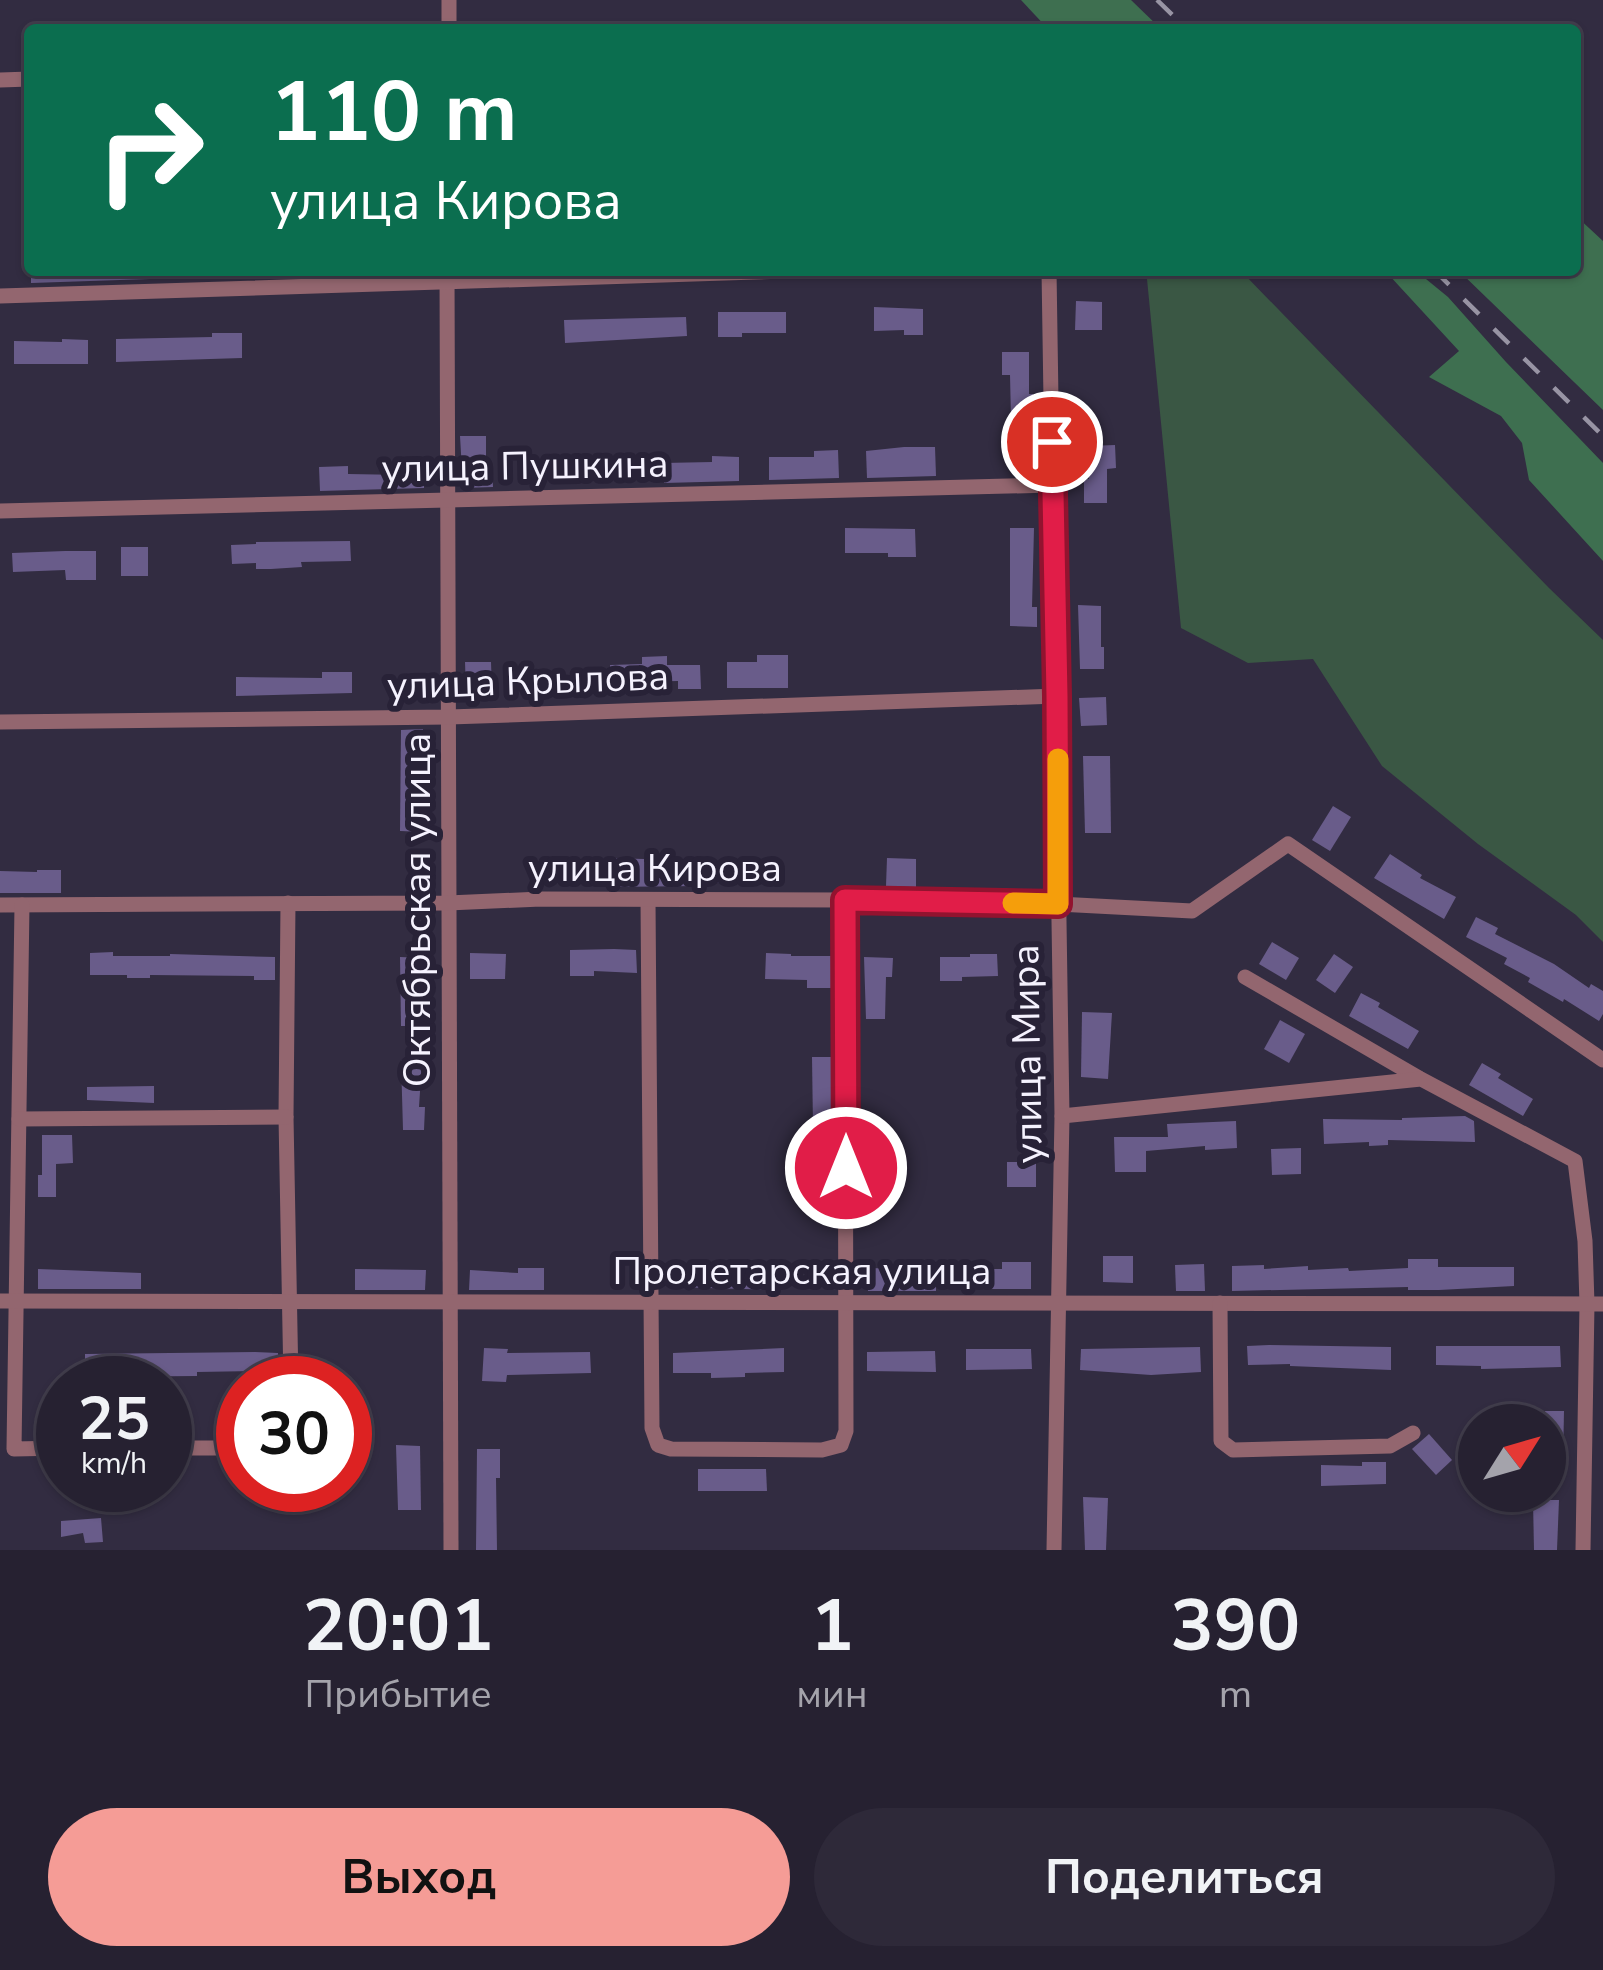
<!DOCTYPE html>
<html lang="ru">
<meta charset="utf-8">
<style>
body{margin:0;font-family:"Nunito Sans",sans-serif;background:#2e2939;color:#f1f3f6;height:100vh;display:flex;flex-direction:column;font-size:45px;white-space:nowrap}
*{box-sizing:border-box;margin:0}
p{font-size:39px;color:#a4a3ab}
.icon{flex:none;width:66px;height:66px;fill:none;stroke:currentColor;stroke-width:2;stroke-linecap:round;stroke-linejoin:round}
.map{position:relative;height:1550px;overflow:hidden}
.sheet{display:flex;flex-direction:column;background:#262131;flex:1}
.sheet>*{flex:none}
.hud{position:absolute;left:24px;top:24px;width:1557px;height:252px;border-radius:12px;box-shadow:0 3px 9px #0004,0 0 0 3px #423e4d;background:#0b6e4f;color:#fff;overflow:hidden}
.needle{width:78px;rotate:53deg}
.fabs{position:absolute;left:1458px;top:1404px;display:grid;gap:24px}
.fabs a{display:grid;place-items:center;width:108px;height:108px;border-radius:50%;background:#262131;box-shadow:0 3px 9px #0004,0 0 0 3px #423e4d;font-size:60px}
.speed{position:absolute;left:36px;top:1356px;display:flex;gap:24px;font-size:60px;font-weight:700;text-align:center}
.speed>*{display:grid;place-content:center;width:156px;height:156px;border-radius:50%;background:#262131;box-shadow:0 3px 9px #0004,0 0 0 3px #423e4d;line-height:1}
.speed small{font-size:30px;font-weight:400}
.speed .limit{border:18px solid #d22;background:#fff;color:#111}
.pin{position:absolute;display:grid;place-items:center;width:102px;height:102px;color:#fff;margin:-51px;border:6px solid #fff;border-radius:50%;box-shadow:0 3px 12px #0007}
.me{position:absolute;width:132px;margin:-66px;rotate:0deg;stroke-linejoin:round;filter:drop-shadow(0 0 9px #0008)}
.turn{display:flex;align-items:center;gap:42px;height:252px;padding:0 48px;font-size:54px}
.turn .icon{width:156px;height:156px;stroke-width:2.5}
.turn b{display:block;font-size:84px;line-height:102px}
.eta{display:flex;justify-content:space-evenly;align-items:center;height:204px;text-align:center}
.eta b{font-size:72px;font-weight:700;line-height:84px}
.action{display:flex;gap:24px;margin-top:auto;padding:24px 48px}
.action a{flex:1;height:138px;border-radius:72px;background:#f59c96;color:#111;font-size:48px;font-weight:700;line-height:138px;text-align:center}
.action a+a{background:#2e2939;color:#f1f3f6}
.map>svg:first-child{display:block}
.green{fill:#3a5744}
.forest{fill:#3e6f50}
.building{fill:#695c8a}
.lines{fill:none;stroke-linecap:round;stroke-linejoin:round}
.minor{stroke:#93666f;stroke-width:15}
.rail{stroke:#9894a4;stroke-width:4.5;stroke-dasharray:21 21;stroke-linecap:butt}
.route-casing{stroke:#92132f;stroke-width:30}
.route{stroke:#e11d48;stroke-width:21}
.slow{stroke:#f59e0b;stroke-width:21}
.labels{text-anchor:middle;stroke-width:12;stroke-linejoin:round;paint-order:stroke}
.street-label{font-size:39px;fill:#f5f2fe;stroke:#282237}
</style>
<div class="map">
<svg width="1603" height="1550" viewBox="0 0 1603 1550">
<rect width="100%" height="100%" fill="#322c41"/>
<polygon class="green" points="1168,270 1240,270 1549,588 1603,640 1603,942 1576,915 1478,844 1382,766 1313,659 1248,663 1181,628 1147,279"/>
<g class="forest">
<polygon points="1021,0 1131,0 1162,30 1049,30"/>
<polygon points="1575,215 1603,241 1603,410 1458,270 1575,270"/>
<polygon points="1377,270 1415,270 1448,297 1506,362 1603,463 1603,561 1529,480 1522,443 1501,416 1429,377 1459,351 1388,274"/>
</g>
<g class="building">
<polygon points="31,270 150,270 150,279 31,283"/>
<polygon points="1076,301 1102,302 1102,330 1075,330"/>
<polygon points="874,307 923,309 923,335 904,335 904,330 874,331"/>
<polygon points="718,312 786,312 786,333 742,333 742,337 718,337"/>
<polygon points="686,317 687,336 565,343 564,320"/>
<polygon points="212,333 242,333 242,358 116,362 116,339 212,337"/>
<polygon points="62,339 88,340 88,364 14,364 14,341 62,342"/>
<polygon points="1002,352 1029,352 1029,394 1033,394 1034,418 1011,419 1010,375 1002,375"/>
<polygon points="460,436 486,436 486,468 492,468 493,487 463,488"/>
<polygon points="1115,445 1116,468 1107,469 1107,503 1084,503 1084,479 1089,479 1088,446"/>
<polygon points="904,447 935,447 936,476 867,478 866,451"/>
<polygon points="838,450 839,478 769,480 769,457 814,457 814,451"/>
<polygon points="712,456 739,457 739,481 664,483 663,463 712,462"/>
<polygon points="404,463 424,463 424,488 320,491 319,467 348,466 348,474 404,475"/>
<polygon points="845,528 915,529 916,557 888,557 888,553 845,553"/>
<polygon points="1010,528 1034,528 1032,607 1037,607 1037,627 1010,626"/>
<polygon points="350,541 351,561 301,562 302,567 271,569 256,569 256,563 232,564 231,545 256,544 256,542"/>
<rect x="121" y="547" width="27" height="29"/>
<polygon points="65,551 96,551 96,580 66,580 65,570 13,572 12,553"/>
<polygon points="1078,605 1101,606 1101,647 1104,647 1104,669 1080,669"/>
<polygon points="757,655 788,655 788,688 727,688 727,662 757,662"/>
<polygon points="667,656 667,665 700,665 701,689 678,689 678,681 632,682 633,691 611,691 610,665 642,664 642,657"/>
<polygon points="465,662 491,662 492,691 466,691"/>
<polygon points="322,672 352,672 352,693 236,696 236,677 322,678"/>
<polygon points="1106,697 1107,725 1081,726 1079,698"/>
<polygon points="423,729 424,832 400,831 401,730"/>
<polygon points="1083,756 1110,756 1111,833 1085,833"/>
<polygon points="1333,806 1351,817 1330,851 1312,840"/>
<polygon points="1390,854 1422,875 1420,878 1456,897 1444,919 1374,878"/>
<polygon points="608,858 644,859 644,862 674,862 674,865 729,864 728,883 698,882 698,886 608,887"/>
<polygon points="887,858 916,859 916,887 886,886"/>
<polygon points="37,870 61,870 61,893 0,893 0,871 37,872"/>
<polygon points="1476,917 1498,928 1495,934 1554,964 1589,988 1591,984 1603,991 1603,1014 1599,1021 1564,999 1563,1002 1528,982 1530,978 1504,964 1507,958 1466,937"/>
<polygon points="1272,942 1299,958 1286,980 1259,964"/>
<polygon points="614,949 636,950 637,973 594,971 594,976 570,976 570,950"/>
<polygon points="113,952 113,956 170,956 170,954 275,957 275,980 254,980 254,976 150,975 150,978 127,978 127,975 90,975 90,953"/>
<polygon points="470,953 506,954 505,979 470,979"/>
<polygon points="766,953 791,954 791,956 833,956 833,988 807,988 807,980 765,979"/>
<polygon points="970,954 997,954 998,976 962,977 962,981 940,981 940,957 970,957"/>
<polygon points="1334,954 1353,967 1335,993 1316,980"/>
<polygon points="400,957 423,958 424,1026 401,1026"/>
<polygon points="864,957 893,958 892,977 886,977 885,1019 866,1019"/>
<polygon points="1361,993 1380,1003 1378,1007 1419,1031 1408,1049 1349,1016"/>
<polygon points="1082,1012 1112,1013 1108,1079 1081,1077"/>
<polygon points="1280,1020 1305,1034 1289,1063 1264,1049"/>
<polygon points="812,1057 833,1057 833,1127 813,1127"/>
<polygon points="401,1060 422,1061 419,1107 425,1107 424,1130 403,1130"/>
<polygon points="1482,1063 1501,1074 1498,1078 1533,1099 1523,1116 1469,1085"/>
<polygon points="154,1086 154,1103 87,1100 87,1087"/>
<polygon points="1465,1116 1474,1121 1475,1142 1388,1140 1388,1145 1369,1146 1369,1142 1324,1144 1323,1119 1402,1120 1402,1118"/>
<polygon points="1236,1121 1237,1148 1205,1150 1205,1146 1146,1151 1146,1172 1115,1172 1114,1137 1168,1137 1167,1124"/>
<polygon points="42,1135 72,1135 73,1163 56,1164 56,1197 38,1197 38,1175 42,1175"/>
<polygon points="1301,1148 1301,1174 1272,1175 1271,1149"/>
<rect x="1007" y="1162" width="29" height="25"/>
<polygon points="1103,1256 1133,1256 1133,1283 1103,1282"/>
<polygon points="1408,1259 1438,1259 1438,1267 1514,1267 1514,1286 1439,1290 1408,1290 1408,1287 1232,1291 1232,1266 1264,1265 1264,1269 1308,1266 1308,1270 1348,1268 1349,1271 1408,1268"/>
<polygon points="1002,1262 1031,1262 1031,1289 964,1289 964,1269 1002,1269"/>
<polygon points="670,1264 694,1266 694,1269 760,1273 760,1270 782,1270 781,1290 669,1287"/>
<polygon points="1204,1264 1205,1291 1176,1291 1175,1265"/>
<polygon points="518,1268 544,1268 544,1290 469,1290 470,1270 518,1273"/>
<polygon points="870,1268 936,1270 936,1291 868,1291"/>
<polygon points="38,1269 141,1273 141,1289 38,1289"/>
<polygon points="355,1269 426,1270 425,1290 355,1290"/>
<polygon points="1269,1345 1391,1347 1391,1370 1290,1366 1290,1364 1248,1365 1247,1346"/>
<polygon points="1436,1346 1560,1346 1561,1367 1481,1369 1481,1366 1436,1365"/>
<polygon points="1200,1347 1201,1372 1151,1375 1080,1370 1081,1349"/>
<polygon points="484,1348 508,1349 507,1353 590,1352 591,1373 507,1375 506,1382 482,1381"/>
<polygon points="784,1348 784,1372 745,1373 745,1377 711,1378 711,1373 673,1373 673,1353"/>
<polygon points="966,1349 1031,1349 1032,1369 966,1370"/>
<polygon points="935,1351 936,1372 867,1371 867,1352"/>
<polygon points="255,1352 278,1353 279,1374 255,1373 255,1371 197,1372 197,1376 85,1377 85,1354"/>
<polygon points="1545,1411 1564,1411 1563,1462 1545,1462"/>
<polygon points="1429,1434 1452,1460 1436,1475 1412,1449"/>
<polygon points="396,1445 420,1446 421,1510 398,1510"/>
<polygon points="477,1449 500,1449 500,1478 496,1478 497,1550 476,1550"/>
<polygon points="1362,1462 1386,1462 1386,1484 1321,1486 1321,1465 1362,1466"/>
<polygon points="698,1469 766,1469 767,1491 698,1491"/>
<polygon points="1083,1497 1108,1498 1106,1550 1085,1550"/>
<polygon points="1533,1500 1559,1500 1557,1550 1534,1550"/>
<polygon points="101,1518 103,1542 85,1543 83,1533 61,1537 61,1521"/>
</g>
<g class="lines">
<g class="minor">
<polyline points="449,30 449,0"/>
<polyline points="0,80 30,79"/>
<polyline points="447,270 451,1550"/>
<polyline points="1049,270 1062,1116 1054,1550"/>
<polyline points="0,296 821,270"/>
<polyline points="0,511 1053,485"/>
<polyline points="0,722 449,717 1057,696"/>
<polyline points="648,900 652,1428 658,1445 671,1449 822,1450 841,1445 846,1431 845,900"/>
<polyline points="288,903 286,1117 291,1383"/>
<polyline points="0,905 448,903 541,899 845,900 1058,904 1192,911 1288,844 1603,1060"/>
<polyline points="22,905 14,1449 63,1448"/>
<polyline points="1245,977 1419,1078"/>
<polyline points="1062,1116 1421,1079 1575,1161 1585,1241 1587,1304 1583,1550"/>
<polyline points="19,1119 286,1117"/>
<polyline points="0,1301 1603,1304"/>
<polyline points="1220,1303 1221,1441 1233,1450 1390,1446 1413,1433"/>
<polyline points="165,1448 243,1448"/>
</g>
<g class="rail">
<polyline points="1157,0 1188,30"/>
<polyline points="1434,270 1603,436"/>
</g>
</g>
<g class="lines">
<g class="route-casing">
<polyline id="route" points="846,1168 845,900 1058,904 1057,696 1052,442"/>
</g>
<use href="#route" class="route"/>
<polyline class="slow" points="1013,903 1058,904 1058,759"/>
</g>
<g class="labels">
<g class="street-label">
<text transform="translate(525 465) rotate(-1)" y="14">улица Пушкина</text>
<text transform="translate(528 680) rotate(-2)" y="14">улица Крылова</text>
<text x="655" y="881">улица Кирова</text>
<text transform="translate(416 910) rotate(-90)" y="14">Октябрьская улица</text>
<text transform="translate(1026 1054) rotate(-91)" y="14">улица Мира</text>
<text x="802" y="1284">Пролетарская улица</text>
</g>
</g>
</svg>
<div class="fabs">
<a><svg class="needle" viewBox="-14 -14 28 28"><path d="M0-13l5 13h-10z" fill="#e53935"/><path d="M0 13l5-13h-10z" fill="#a4a3ab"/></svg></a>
</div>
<div class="speed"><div>25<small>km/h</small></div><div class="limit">30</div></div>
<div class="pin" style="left:1052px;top:442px;background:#d93025"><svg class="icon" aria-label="arrive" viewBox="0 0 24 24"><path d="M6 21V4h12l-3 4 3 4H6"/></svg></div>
<svg class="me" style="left:846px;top:1168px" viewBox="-20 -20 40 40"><circle r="17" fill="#e11d48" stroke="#fff" stroke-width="3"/><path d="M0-11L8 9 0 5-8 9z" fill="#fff"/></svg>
<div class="hud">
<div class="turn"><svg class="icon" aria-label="right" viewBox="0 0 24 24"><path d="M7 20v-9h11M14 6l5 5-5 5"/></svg><div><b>110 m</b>улица Кирова</div></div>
</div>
</div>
<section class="sheet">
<div class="eta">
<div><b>20:01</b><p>Прибытие</p></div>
<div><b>1</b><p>мин</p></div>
<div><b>390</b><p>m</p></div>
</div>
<div class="action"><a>Выход</a><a>Поделиться</a></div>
</section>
